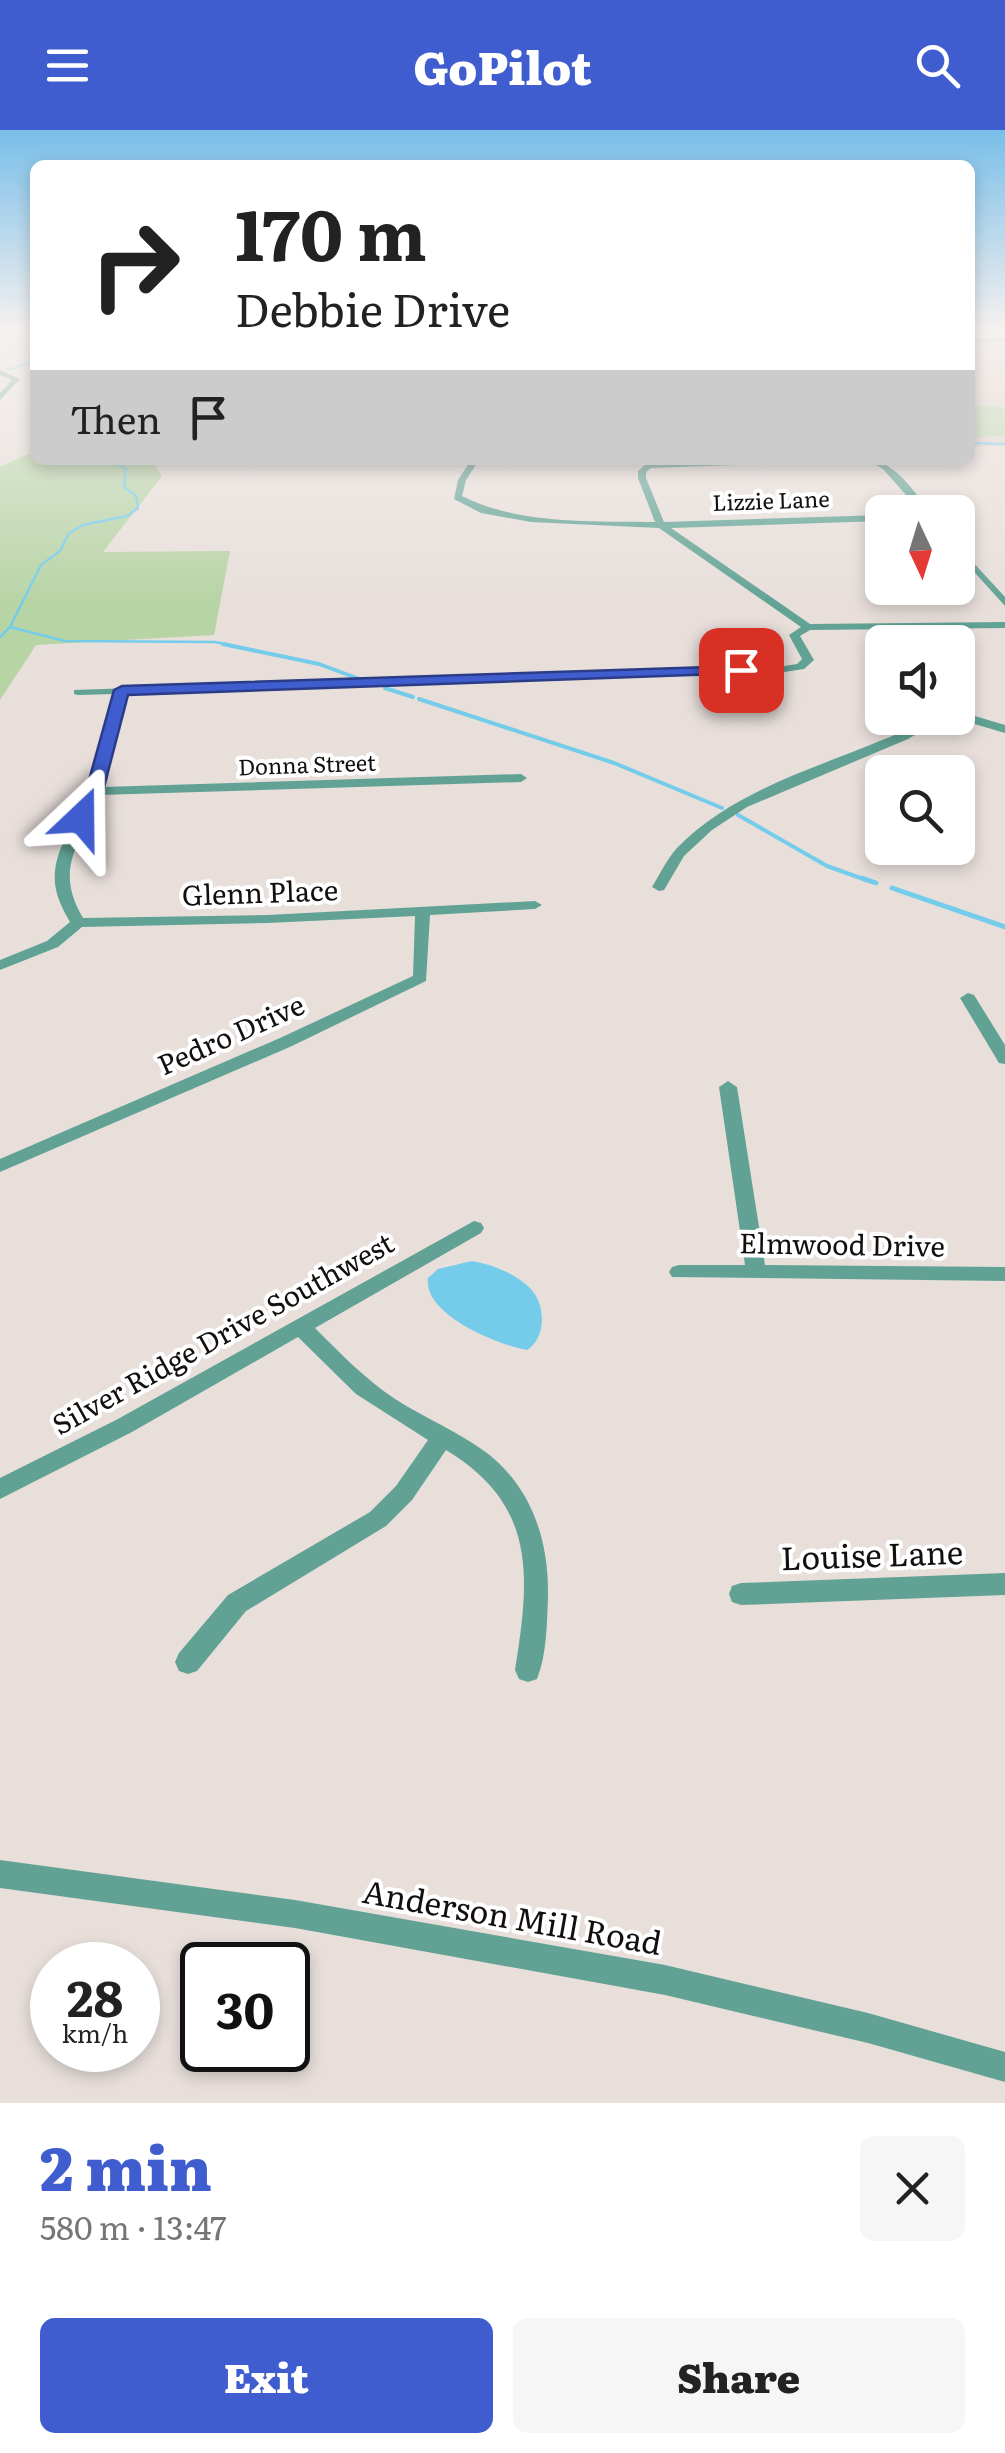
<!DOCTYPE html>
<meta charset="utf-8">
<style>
body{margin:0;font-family:Literata,serif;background:#f6f6f6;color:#222;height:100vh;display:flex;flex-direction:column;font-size:38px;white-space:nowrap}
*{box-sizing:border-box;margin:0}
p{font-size:32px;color:#767676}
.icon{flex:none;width:55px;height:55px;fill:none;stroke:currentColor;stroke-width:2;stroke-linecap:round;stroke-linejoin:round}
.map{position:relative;height:1973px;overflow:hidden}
.side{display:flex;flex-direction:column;background:#fff;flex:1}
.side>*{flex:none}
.top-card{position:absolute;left:30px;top:30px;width:945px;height:305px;border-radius:15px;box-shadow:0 5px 15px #0003;background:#fff;color:#222;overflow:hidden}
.needle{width:65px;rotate:176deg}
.controls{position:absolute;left:865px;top:365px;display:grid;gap:20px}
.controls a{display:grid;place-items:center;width:110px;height:110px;border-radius:15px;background:#fff;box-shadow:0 5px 15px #0003;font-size:50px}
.speed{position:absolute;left:30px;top:1812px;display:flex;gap:20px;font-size:50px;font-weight:700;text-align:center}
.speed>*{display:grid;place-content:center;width:130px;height:130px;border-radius:50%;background:#fff;box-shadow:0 5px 15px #0003;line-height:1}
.speed small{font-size:25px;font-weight:400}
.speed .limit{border:5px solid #111;border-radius:15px;background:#fff;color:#111}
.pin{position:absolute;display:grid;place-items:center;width:85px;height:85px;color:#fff;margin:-42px;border-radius:20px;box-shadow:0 5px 15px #0006}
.me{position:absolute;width:110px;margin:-55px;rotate:23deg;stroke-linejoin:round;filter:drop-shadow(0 0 8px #0008)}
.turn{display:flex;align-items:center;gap:35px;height:210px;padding:0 40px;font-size:45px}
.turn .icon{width:130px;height:130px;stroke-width:2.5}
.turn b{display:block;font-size:70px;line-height:85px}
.then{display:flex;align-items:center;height:95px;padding:0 40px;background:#0003;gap:20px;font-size:38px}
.round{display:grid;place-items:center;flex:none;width:105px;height:105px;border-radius:15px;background:#f6f6f6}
.overview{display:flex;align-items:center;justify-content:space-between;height:170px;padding:0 40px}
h1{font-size:60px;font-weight:800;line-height:75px;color:#405dcf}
.button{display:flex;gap:20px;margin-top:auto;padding:20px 40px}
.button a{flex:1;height:115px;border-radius:15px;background:#405dcf;color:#fff;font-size:40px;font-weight:800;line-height:115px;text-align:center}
.button a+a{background:#f6f6f6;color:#222}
header{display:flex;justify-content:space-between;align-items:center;height:130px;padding:0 40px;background:#405dcf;color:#fff;font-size:45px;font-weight:800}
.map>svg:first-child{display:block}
.built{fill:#e1d1ca}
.green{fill:#b7d4a5}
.water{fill:#74ccea}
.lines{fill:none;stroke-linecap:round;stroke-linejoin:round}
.stream-far2{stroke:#74ccea;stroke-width:2.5}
.stream-far1{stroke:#74ccea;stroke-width:4}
.stream{stroke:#74ccea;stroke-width:5}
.minor{fill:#61a294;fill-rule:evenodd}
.route{fill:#405dcf;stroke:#2a3c87;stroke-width:2.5}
.labels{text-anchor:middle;stroke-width:8;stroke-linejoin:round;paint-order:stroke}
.far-street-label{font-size:22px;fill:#120f0e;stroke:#fff}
.street-label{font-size:28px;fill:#120f0e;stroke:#fff}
.near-street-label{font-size:32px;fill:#120f0e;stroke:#fff}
</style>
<header><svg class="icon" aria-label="menu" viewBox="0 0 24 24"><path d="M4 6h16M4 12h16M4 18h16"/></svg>GoPilot<svg class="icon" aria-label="search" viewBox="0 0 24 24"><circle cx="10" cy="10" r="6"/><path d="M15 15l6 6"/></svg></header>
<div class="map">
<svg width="1005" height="1973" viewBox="0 0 1005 1973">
<rect width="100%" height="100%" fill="#e8dfdb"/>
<polygon class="built" points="1005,209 1005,316 970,317 970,210"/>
<g class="green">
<polygon points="999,275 1005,280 1005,306 977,307 970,301 970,276"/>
<polygon points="35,321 35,330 152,330 162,346 103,422 230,421 214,505 36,515 0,570 0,337"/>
</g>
<path class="water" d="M472 1131C491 1134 514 1143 529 1157 546 1173 547 1207 527 1220 498 1215 423 1185 428 1148L438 1139Z"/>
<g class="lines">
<g class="stream-far2">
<polyline points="8,240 35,231"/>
<polyline points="970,313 1005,314"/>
<polyline points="10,497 65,511 215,512 235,516"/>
<polyline points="0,507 10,497 41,435 60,421 69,403 83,395 127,386 138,378 136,366 124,357 126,339 109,330"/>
</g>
<g class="stream-far1">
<polyline points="223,514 319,534 362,550"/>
<polyline points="385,558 413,567"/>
<polyline points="419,569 614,633 722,678"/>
<polyline points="738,685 827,736 869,751"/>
</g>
<g class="stream">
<polyline points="862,748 876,753"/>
<polyline points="892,758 1005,797"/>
</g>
<g class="minor">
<polygon points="1005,208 1005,212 970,213 970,209"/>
<polygon points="0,240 20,249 0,270 0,263 12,250 0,245"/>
<path d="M471 330H479L466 350 462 366C520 395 591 391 655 392L638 348V341L646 334 827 330 823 332 651 338 646 342V348L664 392 882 385V391L671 398 810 494 1005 492V498L810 500 800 506 814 530 804 539 784 542 127 564 103 657 521 644 527 648 521 652 100 665C81 712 53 738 83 788L268 785 535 771 542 775 535 779 430 785 426 851 292 916 0 1042V1029L280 908 413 846 415 786 268 793 82 797 58 817 0 840V830L47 811 70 792C61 776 53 761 55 741 58 713 78 688 88 662 100 631 106 597 115 564L78 565 74 564V560L784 536 797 534 802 529 789 505 801 497 659 398 531 392 481 383 454 369 458 350Z"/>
<path d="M868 330C894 330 916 363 929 382H921L883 339Z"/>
<polygon points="958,416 1005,467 1005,476 958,424"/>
<polygon points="958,520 963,523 969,539 964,562 958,565"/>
<polygon points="958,581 1005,595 1005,603 954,588 958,588"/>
<path d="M930 588H944L908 609 747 677 712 700 684 726 664 760 659 761 652 757C660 744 667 729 677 718 744 649 847 632 930 588Z"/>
<polygon points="968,863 974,865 1005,915 1005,934 999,933 960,868"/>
<polygon points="728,951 737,957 765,1135 1005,1137 1005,1151 672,1147 669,1142 672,1137 679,1135 745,1135 719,957"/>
<path d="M474 1091 481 1093 484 1098 481 1103 315 1198C340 1223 365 1249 395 1269 425 1288 459 1302 487 1323 532 1358 549 1411 548 1466 547 1492 547 1524 537 1549L528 1552 519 1549 515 1540C530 1446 537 1375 446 1320L412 1370 386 1396 246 1481 197 1541 188 1544 179 1541 175 1532 179 1523 228 1465 370 1382 396 1356 428 1310 356 1264 298 1207 132 1302 0 1369V1348L116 1290Z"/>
<polygon points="1005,1443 1005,1465 741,1475 732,1472 729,1464 732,1456 741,1453"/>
<polygon points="0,1730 295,1770 665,1835 868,1883 1005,1922 1005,1952 868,1913 665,1865 295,1798 0,1758"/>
</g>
</g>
<linearGradient id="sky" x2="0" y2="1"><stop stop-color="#79bee9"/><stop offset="0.42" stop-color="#f5f1ef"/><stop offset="1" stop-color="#f5f1ef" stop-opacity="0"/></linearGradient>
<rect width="1005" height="474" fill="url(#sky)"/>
<polygon class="route" points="741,536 746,537 746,543 128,565 103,661 87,692 72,688 86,661 114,560 122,556"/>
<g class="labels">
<g class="far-street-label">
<text transform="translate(771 371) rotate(-2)" y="8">Lizzie Lane</text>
<text transform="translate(307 635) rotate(-2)" y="8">Donna Street</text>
</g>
<g class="street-label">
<text transform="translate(260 763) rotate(-2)" y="10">Glenn Place</text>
<text transform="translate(231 905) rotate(-24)" y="10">Pedro Drive</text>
<text transform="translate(842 1115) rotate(1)" y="10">Elmwood Drive</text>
<text transform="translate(223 1204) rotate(-29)" y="10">Silver Ridge Drive Southwest</text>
</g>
<g class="near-street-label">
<text transform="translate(872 1426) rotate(-2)" y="11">Louise Lane</text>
<text transform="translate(512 1788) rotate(10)" y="11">Anderson Mill Road</text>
</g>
</g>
</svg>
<div class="controls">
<a><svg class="needle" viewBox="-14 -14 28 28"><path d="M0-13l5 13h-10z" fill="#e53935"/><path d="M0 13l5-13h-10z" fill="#767676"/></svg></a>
<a><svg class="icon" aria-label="sound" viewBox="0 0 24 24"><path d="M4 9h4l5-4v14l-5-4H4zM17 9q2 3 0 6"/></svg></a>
<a><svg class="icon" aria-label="search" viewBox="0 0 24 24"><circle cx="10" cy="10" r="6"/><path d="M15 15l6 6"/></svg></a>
</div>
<div class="speed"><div>28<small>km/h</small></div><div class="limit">30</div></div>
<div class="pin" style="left:741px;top:540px;background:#d93025"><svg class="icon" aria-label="arrive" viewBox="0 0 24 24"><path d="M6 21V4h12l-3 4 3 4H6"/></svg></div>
<svg class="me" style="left:81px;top:688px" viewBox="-20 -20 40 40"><path d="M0-17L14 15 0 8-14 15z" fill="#405dcf" stroke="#fff" stroke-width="4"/></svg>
<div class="top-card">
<div class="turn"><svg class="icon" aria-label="right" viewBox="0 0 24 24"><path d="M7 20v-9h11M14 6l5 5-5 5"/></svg><div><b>170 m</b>Debbie Drive</div></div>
<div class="then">Then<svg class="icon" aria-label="arrive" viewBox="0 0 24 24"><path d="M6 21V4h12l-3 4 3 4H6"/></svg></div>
</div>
</div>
<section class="side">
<div class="overview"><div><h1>2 min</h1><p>580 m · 13:47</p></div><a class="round"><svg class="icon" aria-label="close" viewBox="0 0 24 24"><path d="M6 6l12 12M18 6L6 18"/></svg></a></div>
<div class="button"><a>Exit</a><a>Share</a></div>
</section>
